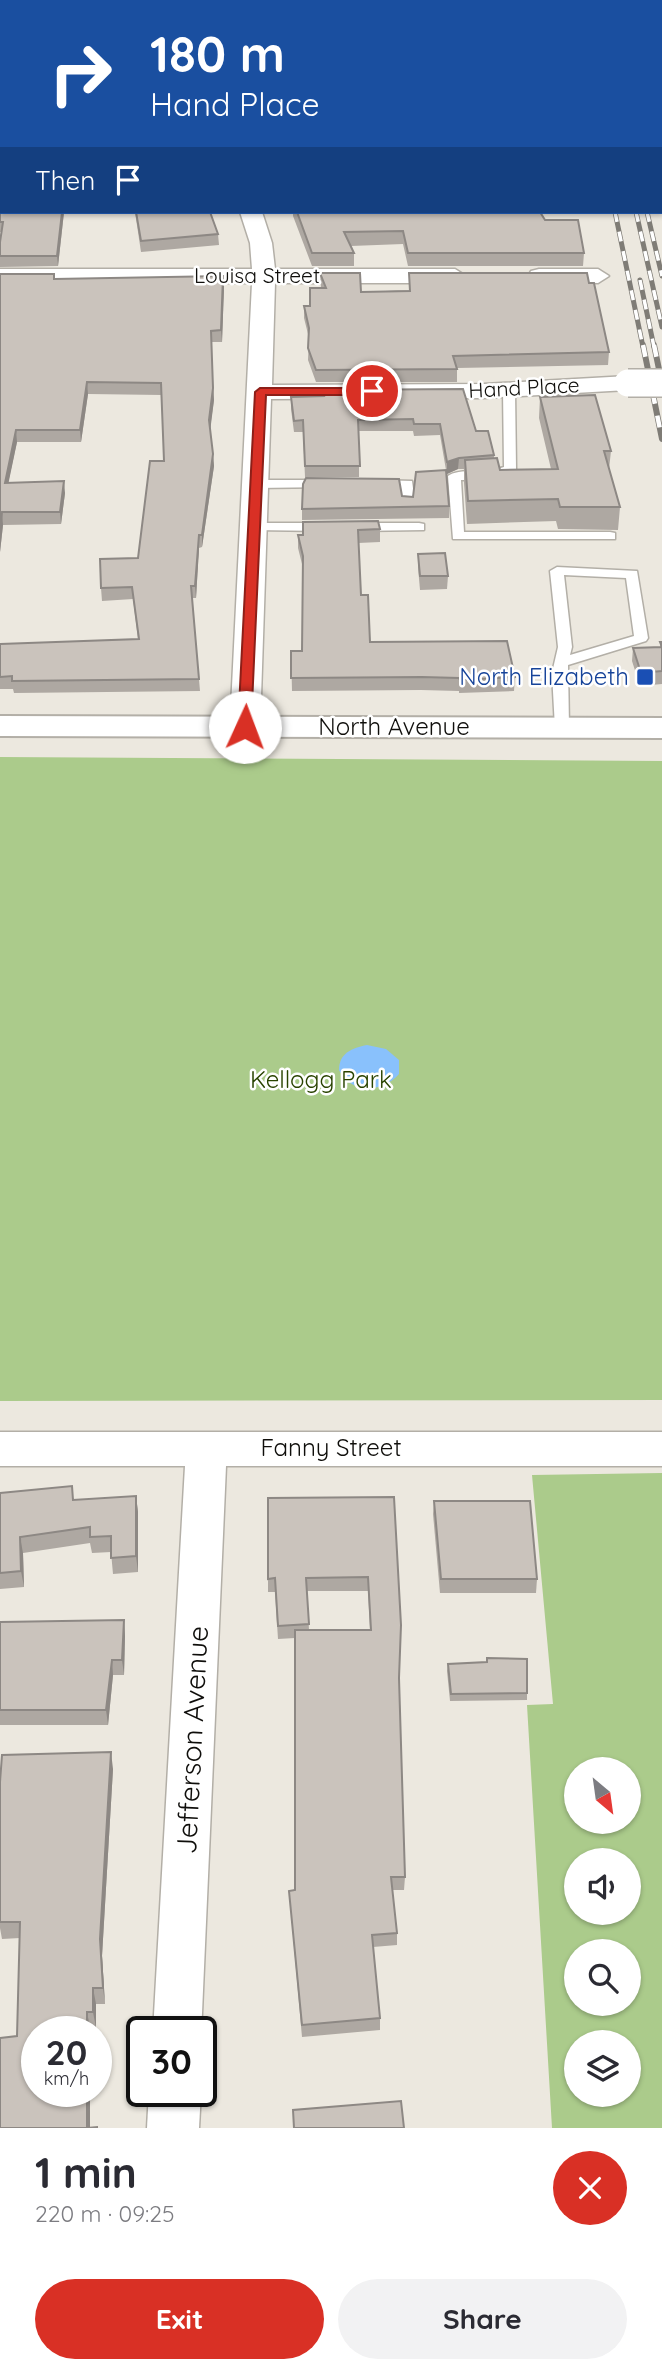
<!DOCTYPE html>
<meta charset="utf-8">
<style>
body{margin:0;font-family:Quicksand,sans-serif;background:#f2f2f3;color:#2b2b33;height:100vh;display:flex;flex-direction:column;font-size:26px;white-space:nowrap}
*{box-sizing:border-box;margin:0}
p{font-size:23px;color:#7c7c81}
.icon{flex:none;width:38px;height:38px;fill:none;stroke:currentColor;stroke-width:2;stroke-linecap:round;stroke-linejoin:round}
.map{position:relative;height:2128px;overflow:hidden}
.details{display:flex;flex-direction:column;background:#fff;flex:1}
.details>*{flex:none}
.banner{position:absolute;left:0px;top:0px;width:663px;height:214px;box-shadow:0 2px 5px #0004;background:#1a4fa0;color:#fff;overflow:hidden}
.needle{width:46px;rotate:151deg}
.buttons{position:absolute;left:564px;top:1757px;display:grid;gap:14px}
.buttons a{display:grid;place-items:center;width:77px;height:77px;border-radius:50%;background:#fff;box-shadow:0 2px 5px #0004;font-size:35px}
.speed{position:absolute;left:21px;top:2016px;display:flex;gap:14px;font-size:35px;font-weight:700;text-align:center}
.speed>*{display:grid;place-content:center;width:91px;height:91px;border-radius:50%;background:#fff;box-shadow:0 2px 5px #0004;line-height:1}
.speed small{font-size:18px;font-weight:400}
.speed .limit{border:4px solid #111;border-radius:10px;background:#fff;color:#111}
.pin{position:absolute;display:grid;place-items:center;width:60px;height:60px;color:#fff;margin:-30px;border:4px solid #fff;border-radius:50%;box-shadow:0 2px 7px #0007}
.me{position:absolute;width:77px;margin:-38px;rotate:2deg;stroke-linejoin:round;filter:drop-shadow(0 0 5px #0008)}
.turn{display:flex;align-items:center;gap:24px;height:147px;padding:0 35px;font-size:32px}
.turn .icon{width:91px;height:91px;stroke-width:2.5}
.turn b{display:block;font-size:49px;line-height:60px}
.then{display:flex;align-items:center;height:66px;padding:0 35px;background:#0003;gap:14px;font-size:26px}
.round{display:grid;place-items:center;flex:none;width:74px;height:74px;border-radius:37px;background:#f2f2f3}
.head{display:flex;align-items:center;justify-content:space-between;height:119px;padding:0 35px}
h1{font-size:42px;font-weight:700;line-height:52px}
.cta{display:flex;gap:14px;margin-top:auto;padding:14px 35px}
.cta a{flex:1;height:80px;border-radius:42px;background:#d93025;color:#fff;font-size:28px;font-weight:700;line-height:80px;text-align:center}
.cta a+a{background:#f2f2f3;color:#2b2b33}
.map>svg:first-child{display:block}
.green{fill:#abcb8b;fill-rule:evenodd}
.water{fill:#89c1fc}
.lines{fill:none;stroke-linecap:round;stroke-linejoin:round}
.service-casing{stroke:#b3afa7;stroke-width:3}
.minor-casing{stroke:#b3afa7;stroke-width:3}
.secondary-casing{stroke:#b3afa7;stroke-width:4}
.service{fill:#fff;fill-rule:evenodd}
.minor{fill:#fff;fill-rule:evenodd}
.secondary{fill:#fff;fill-rule:evenodd}
.rail-far1-casing{stroke:#7f7c76;stroke-width:5}
.rail-casing{stroke:#7f7c76;stroke-width:6}
.rail-far1{stroke:#fff;stroke-width:3.5;stroke-dasharray:10;stroke-linecap:butt}
.rail{stroke:#fff;stroke-width:4.5;stroke-dasharray:12;stroke-linecap:butt}
.minor-bridge-casing{stroke:#b3afa7;stroke-width:30;stroke-linecap:butt}
.minor-bridge{stroke:#fff;stroke-width:27}
.wall{fill:#aea8a2;fill-rule:evenodd}
.shaded-wall{fill:#8d8884}
.building{fill:#cac3bc;stroke:#8d8884;stroke-width:2}
.route{fill:#d93025;stroke:#8d1f18;stroke-width:2}
.transit-dot{fill:#1a4fb4;stroke:#fff;stroke-width:2.5}
.labels{text-anchor:middle;stroke-width:5;stroke-linejoin:round;paint-order:stroke}
.far-street-label{font-size:21px;fill:#0f0e0b;stroke:#fff}
.transit-label{font-size:24px;fill:#164399;stroke:#fff;text-anchor:end}
.street-label{font-size:24px;fill:#0f0e0b;stroke:#fff}
.park-label{font-size:24px;fill:#294300;stroke:#fff}
.near-street-label{font-size:28px;fill:#0f0e0b;stroke:#fff}
</style>
<div class="map">
<svg width="662" height="2128" viewBox="0 0 662 2128">
<rect width="100%" height="100%" fill="#ece8df"/>
<g class="green">
<polygon points="0,757 662,761 662,1400 0,1401"/>
<path d="M662 1473V2128H552L527 1705 553 1704 532 1475ZM576 1769H628V1822H576ZM628 1860V1913H576V1860ZM576 1951H628V2004H576ZM576 2042H628V2095H576Z"/>
</g>
<path class="water" d="M367 1045 386 1049 399 1060V1074C383 1093 350 1094 339 1070 339 1053 352 1048 367 1045Z"/>
<g class="lines">
<g class="service-casing">
<g id="service">
<path d="M509 386 515 390 516 469 491 480H461L464 532H610L615 533V539H453L448 476C458 468 488 473 504 467L503 390Z"/>
<polygon points="326,480 331,481 331,487 256,488 250,484 256,480"/>
<polygon points="378,480 412,481 415,503 413,506 403,506 401,488 373,487 373,481"/>
<polygon points="254,523 324,523 331,527 324,531 249,530 249,524"/>
<polygon points="419,523 424,524 424,530 355,531 348,527 355,523"/>
<path d="M557 567 637 571 648 638 646 641 568 665 569 728 562 732 555 728 552 673 558 647 550 571ZM564 575 626 578 634 636 570 655 572 647Z"/>
</g>
</g>
<g class="minor-casing">
<g id="minor">
<rect x="179" y="0" width="18" height="2"/>
<polygon points="240,212 262,212 272,243 275,269 455,269 466,276 455,283 275,283 272,385 484,384 628,376 637,378 640,383 637,388 628,390 484,398 271,399 260,727 256,733 245,736 234,733 230,727 252,283 0,283 0,269 252,269 250,243"/>
<polygon points="539,269 598,269 609,276 598,283 531,281 528,276 531,271"/>
<polygon points="0,1432 662,1432 662,1466 226,1466 201,2036 201,2032 153,2032 185,1466 0,1466"/>
<polygon points="149,2091 201,2091 199,2128 147,2128"/>
</g>
</g>
<g class="secondary-casing">
<polygon id="secondary" points="0,716 662,718 662,738 0,736"/>
</g>
<use href="#service" class="service"/>
<use href="#minor" class="minor"/>
<use href="#secondary" class="secondary"/>
<g class="rail-far1-casing">
<g id="rail-far1">
<polyline points="615,212 643,347"/>
<polyline points="636,212 662,327"/>
<polyline points="647,212 662,276"/>
<polyline points="640,280 654,347"/>
</g>
</g>
<g class="rail-casing">
<g id="rail">
<polyline points="643,345 662,439"/>
<polyline points="654,345 662,384"/>
</g>
</g>
<use href="#rail-far1" class="rail-far1"/>
<use href="#rail" class="rail"/>
<g class="minor-bridge-casing">
<polyline id="minor-bridge" points="628,383 662,383"/>
</g>
<use href="#minor-bridge" class="minor-bridge"/>
</g>
<g class="wall">
<polygon points="0,0 2,2 2,212 64,212 58,266 0,267 0,242 1,232 0,232"/>
<polygon points="135,212 203,212 218,234 219,245 141,252"/>
<polygon points="293,212 540,212 545,220 584,253 583,266 408,266 403,244 351,246 354,253 354,266 312,266 293,216"/>
<polygon points="320,273 361,292 589,283 609,352 608,365 457,368 457,382 316,382 308,360 309,338 304,318 304,306 310,306 321,288"/>
<polygon points="0,274 54,274 55,279 224,287 222,342 211,342 214,400 210,428 214,466 202,547 199,548 196,598 192,598 200,691 14,693 13,689 0,689 0,644 138,639 133,599 102,601 101,588 138,558 164,461 162,395 88,394 81,442 17,442 8,483 65,493 61,524 3,525 0,552"/>
<polygon points="322,390 476,431 494,455 494,459 500,470 551,469 539,418 540,397 611,451 609,469 620,507 618,530 558,529 556,521 467,524 464,483 464,469 458,469 447,474 449,506 449,518 302,520 302,509 402,496 413,497 446,470 440,435 414,436 413,431 359,431 359,477 305,477 303,432 294,432 291,409 291,397 322,396"/>
<polygon points="303,522 380,529 380,542 358,543 361,595 370,642 515,677 514,691 459,693 459,691 421,690 292,691 291,651 302,651 303,568 298,548 298,535 303,535"/>
<polygon points="418,554 448,576 447,589 420,590 418,567"/>
<polygon points="660,642 662,642 662,684 640,686 632,661 633,648 660,647"/>
<polygon points="0,1493 74,1500 136,1496 138,1512 138,1572 113,1574 111,1552 92,1553 90,1543 23,1553 24,1587 0,1589"/>
<path d="M394 1497 405 1877 404 1890H392L397 1933V1945L373 1947 380 2018V2030L302 2037 289 1891 295 1890V1638L278 1639 275 1592H268V1579ZM307 1591H368L370 1630H309Z"/>
<polygon points="434,1501 537,1579 536,1593 440,1593 433,1514"/>
<polygon points="124,1620 125,1636 124,1675 113,1675 108,1725 0,1725 0,1622"/>
<polygon points="448,1664 527,1693 527,1700 450,1701 447,1671"/>
<polygon points="113,1769 102,1956 105,2004 96,2004 96,2028 90,2028 37,2091 90,2091 90,2128 0,2128 17,2036 20,1938 2,1939 0,1928 0,1782"/>
</g>
<g class="shaded-wall">
<polygon points="62,212 64,212 58,266 57,256"/>
<polygon points="223,276 224,287 222,342 221,330"/>
<polygon points="87,382 88,394 81,442 80,430"/>
<polygon points="213,388 214,400 210,432 209,420"/>
<polygon points="16,430 17,442 6,495 5,483"/>
<polygon points="213,454 214,466 202,547 202,535"/>
<polygon points="459,458 458,469 447,474 447,462"/>
<polygon points="64,481 65,493 61,524 60,512"/>
<polygon points="2,512 3,525 0,552 0,528"/>
<polygon points="199,535 199,548 196,598 195,586"/>
<polygon points="136,1496 138,1512 138,1572 136,1556"/>
<polygon points="20,1537 23,1553 24,1587 21,1571"/>
<polygon points="124,1620 125,1636 124,1675 122,1660"/>
<polygon points="112,1660 113,1675 108,1725 106,1710"/>
<polygon points="111,1752 113,1769 102,1956 105,2004 103,1988 100,1939"/>
<polygon points="93,1988 96,2004 96,2028 93,2012"/>
<polygon points="87,2012 90,2028 90,2032 87,2032"/>
<rect x="87" y="2091" width="3" height="37"/>
</g>
<g class="building">
<polygon points="0,0 148,0 149,2 2,2 2,212 62,212 57,256 0,256 0,242 3,222 0,222"/>
<polygon points="231,0 292,0 293,2 232,2"/>
<polygon points="136,212 210,212 218,234 141,241"/>
<polygon points="297,212 540,212 545,220 578,220 584,253 408,253 403,231 344,232 354,253 312,253"/>
<polygon points="320,273 360,273 361,292 410,291 409,273 587,273 589,283 594,283 609,352 453,356 457,369 316,370 308,348 309,328 304,306 310,306 310,288 326,288"/>
<polygon points="0,274 54,274 54,279 223,276 221,330 211,331 213,388 209,420 213,454 202,535 199,535 195,586 191,586 199,679 12,681 12,676 0,677 0,644 139,639 132,587 101,588 100,559 138,558 150,461 164,461 161,383 87,382 80,430 16,430 5,483 64,481 60,512 2,512 0,528"/>
<polygon points="463,389 476,431 488,431 494,455 459,458 447,462 440,424 414,424 413,419 358,420 360,466 305,466 303,420 294,421 291,397 324,396 322,390"/>
<polygon points="595,395 611,451 604,451 620,507 560,507 558,499 468,501 465,460 497,458 500,470 558,469 540,397"/>
<polygon points="446,470 449,506 302,509 303,484 306,478 399,479 402,496 413,497 416,472"/>
<polygon points="378,521 380,529 358,530 361,595 368,595 370,642 507,641 515,677 460,680 459,678 422,677 291,678 291,651 302,651 303,556 298,535 303,535 303,522"/>
<polygon points="445,553 448,576 420,576 418,554"/>
<polygon points="660,642 662,642 662,671 641,673 633,648 662,647"/>
<polygon points="72,1486 73,1500 136,1496 136,1556 111,1558 111,1536 90,1537 90,1527 20,1537 21,1571 0,1573 0,1493"/>
<polygon points="394,1497 401,1625 399,1678 405,1877 391,1877 397,1933 372,1935 380,2018 302,2025 289,1891 295,1890 295,1630 371,1630 368,1577 306,1578 309,1624 278,1626 275,1578 268,1579 268,1498"/>
<polygon points="434,1501 530,1501 537,1579 441,1579"/>
<polygon points="124,1620 122,1660 112,1660 106,1710 0,1710 0,1622"/>
<polygon points="487,1658 527,1659 527,1693 451,1694 448,1664 487,1662"/>
<polygon points="111,1752 100,1939 103,1988 93,1988 93,2012 87,2012 87,2032 37,2032 37,2091 87,2091 87,2128 97,2127 97,2128 0,2128 0,2038 17,2036 20,1922 0,1922 0,1782 2,1755"/>
<polygon points="401,2101 404,2128 294,2128 293,2110"/>
</g>
<polygon class="route" points="260,388 372,388 378,391 372,395 266,395 251,727 245,731 238,727 255,392"/>
<rect class="transit-dot" x="636" y="668" width="18" height="18" rx="3.5"/>
<g class="labels">
<g class="far-street-label">
<text x="257" y="283">Louisa Street</text>
<text transform="translate(524 388) rotate(-3)" y="7">Hand Place</text>
</g>
<g class="transit-label">
<text x="629" y="685">North Elizabeth</text>
</g>
<g class="street-label">
<text x="394" y="735">North Avenue</text>
<text x="331" y="1456">Fanny Street</text>
</g>
<g class="park-label">
<text x="321" y="1088">Kellogg Park</text>
</g>
<g class="near-street-label">
<text transform="translate(192 1740) rotate(-87)" y="10">Jefferson Avenue</text>
</g>
</g>
</svg>
<div class="buttons">
<a><svg class="needle" viewBox="-14 -14 28 28"><path d="M0-13l5 13h-10z" fill="#e53935"/><path d="M0 13l5-13h-10z" fill="#7c7c81"/></svg></a>
<a><svg class="icon" aria-label="sound" viewBox="0 0 24 24"><path d="M4 9h4l5-4v14l-5-4H4zM17 9q2 3 0 6"/></svg></a>
<a><svg class="icon" aria-label="search" viewBox="0 0 24 24"><circle cx="10" cy="10" r="6"/><path d="M15 15l6 6"/></svg></a>
<a><svg class="icon" aria-label="layers" viewBox="0 0 24 24"><path d="M12 4l9 5-9 5-9-5zM3 14l9 5 9-5"/></svg></a>
</div>
<div class="speed"><div>20<small>km/h</small></div><div class="limit">30</div></div>
<div class="pin" style="left:372px;top:391px;background:#d93025"><svg class="icon" aria-label="arrive" viewBox="0 0 24 24"><path d="M6 21V4h12l-3 4 3 4H6"/></svg></div>
<svg class="me" style="left:245px;top:727px" viewBox="-20 -20 40 40"><circle r="19" fill="#fff"/><path d="M0-13L10 11 0 6-10 11z" fill="#d93025"/></svg>
<div class="banner">
<div class="turn"><svg class="icon" aria-label="right" viewBox="0 0 24 24"><path d="M7 20v-9h11M14 6l5 5-5 5"/></svg><div><b>180 m</b>Hand Place</div></div>
<div class="then">Then<svg class="icon" aria-label="arrive" viewBox="0 0 24 24"><path d="M6 21V4h12l-3 4 3 4H6"/></svg></div>
</div>
</div>
<section class="details">
<div class="head"><div><h1>1 min</h1><p>220 m · 09:25</p></div><a class="round" style="background:#d93025;color:#fff"><svg class="icon" aria-label="close" viewBox="0 0 24 24"><path d="M6 6l12 12M18 6L6 18"/></svg></a></div>
<div class="cta"><a>Exit</a><a>Share</a></div>
</section>
